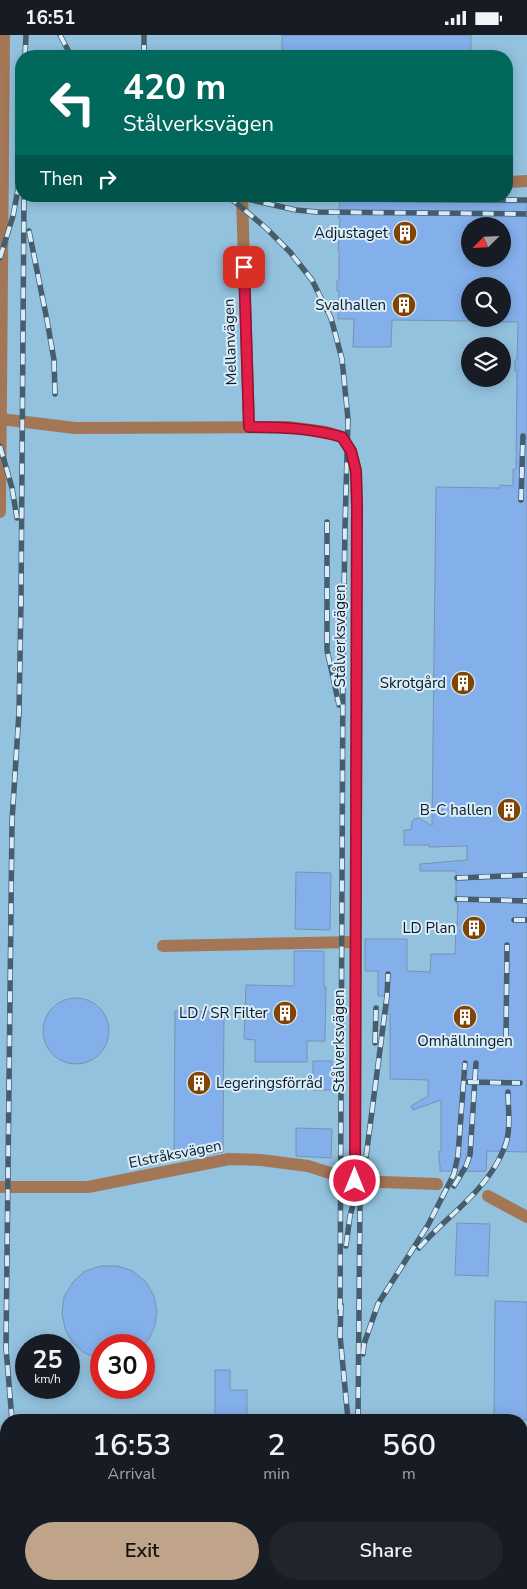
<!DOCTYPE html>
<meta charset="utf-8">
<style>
body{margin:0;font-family:"Nunito Sans",sans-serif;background:#20242c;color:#f1f3f6;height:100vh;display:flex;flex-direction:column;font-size:19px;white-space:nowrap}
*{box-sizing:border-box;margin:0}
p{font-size:16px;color:#9ea1a6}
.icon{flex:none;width:28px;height:28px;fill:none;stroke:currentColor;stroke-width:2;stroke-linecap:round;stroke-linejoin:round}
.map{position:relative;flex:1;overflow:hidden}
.side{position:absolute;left:0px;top:1379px;width:528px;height:176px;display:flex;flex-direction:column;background:#171b24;border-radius:20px 20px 0 0;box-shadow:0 2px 12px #0003}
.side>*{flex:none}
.hud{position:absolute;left:15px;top:15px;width:498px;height:152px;border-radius:20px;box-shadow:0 2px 12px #0003;background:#00695c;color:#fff;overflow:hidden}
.needle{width:32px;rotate:246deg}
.buttons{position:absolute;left:461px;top:182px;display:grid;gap:10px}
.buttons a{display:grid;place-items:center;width:50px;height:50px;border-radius:50%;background:#171b24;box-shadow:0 2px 12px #0003;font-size:25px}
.speed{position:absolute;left:15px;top:1299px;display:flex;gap:10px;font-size:25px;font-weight:700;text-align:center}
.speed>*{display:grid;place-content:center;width:65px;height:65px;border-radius:50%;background:#171b24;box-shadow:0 2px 12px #0003;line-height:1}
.speed small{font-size:12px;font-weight:400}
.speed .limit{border:8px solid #d22;background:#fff;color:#111}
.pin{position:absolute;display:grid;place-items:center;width:42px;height:42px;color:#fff;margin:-21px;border-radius:10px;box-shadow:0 2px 8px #0006}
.me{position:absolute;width:55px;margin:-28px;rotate:0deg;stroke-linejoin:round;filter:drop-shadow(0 0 4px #0008)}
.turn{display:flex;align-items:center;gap:18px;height:105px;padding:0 25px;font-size:22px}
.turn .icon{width:65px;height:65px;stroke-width:2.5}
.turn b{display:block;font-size:35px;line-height:42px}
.then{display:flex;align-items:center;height:48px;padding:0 25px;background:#0003;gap:10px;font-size:19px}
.eta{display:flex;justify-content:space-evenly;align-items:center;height:85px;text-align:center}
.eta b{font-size:30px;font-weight:600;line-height:35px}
.primary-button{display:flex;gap:10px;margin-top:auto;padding:10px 25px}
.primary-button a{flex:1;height:58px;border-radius:30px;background:#bfa489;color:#111;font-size:20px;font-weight:600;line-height:58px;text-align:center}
.primary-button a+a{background:#20242c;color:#f1f3f6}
.status{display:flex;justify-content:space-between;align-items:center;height:35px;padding:0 25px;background:#171b24;direction:ltr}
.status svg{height:14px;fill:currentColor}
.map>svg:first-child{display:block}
.built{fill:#93c2df;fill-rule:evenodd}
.building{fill:#83afeb;stroke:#7a92b2;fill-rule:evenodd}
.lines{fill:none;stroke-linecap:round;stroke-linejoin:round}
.minor{stroke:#a37656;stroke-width:12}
.rail-casing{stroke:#455d6c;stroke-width:5.5}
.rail{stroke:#d8ecf9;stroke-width:4;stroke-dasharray:11;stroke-linecap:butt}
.route-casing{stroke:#92132f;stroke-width:12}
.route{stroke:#e11d48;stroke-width:9}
.labels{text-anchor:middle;stroke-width:4;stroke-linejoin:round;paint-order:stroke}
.poi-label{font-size:15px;fill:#0b1a23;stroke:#d8ecf9;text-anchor:end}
.street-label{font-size:15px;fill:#0b1a23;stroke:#d8ecf9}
</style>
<div class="status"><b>16:51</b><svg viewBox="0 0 49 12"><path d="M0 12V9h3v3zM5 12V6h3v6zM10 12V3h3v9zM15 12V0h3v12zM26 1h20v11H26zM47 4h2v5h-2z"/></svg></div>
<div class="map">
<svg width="527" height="1554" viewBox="0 0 527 1554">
<rect width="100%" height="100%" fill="#a7cee8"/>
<path class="built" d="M0 0H527V1554H0ZM21 21H506V161H21ZM470 191H502V224H470ZM470 251H502V284H470ZM470 311H502V344H470ZM26 1310H69V1352H26ZM101 1310H144V1352H101ZM6 1385H521V1549H6Z"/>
<g class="building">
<rect x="282" y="0" width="189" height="21"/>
<path d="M340 166 527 168V1117L487 1116 486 1136 452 1137V1136H440V1128L439 1129V1116H441V1065L413 1075 411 1071 428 1061V1045L390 1044V979H388L389 961H378V936H365V904H407V936L430 937 431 919H455L456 891H457L458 868H456V836H420V829L467 825V811L429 812V810H404V795H411L412 787 414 784 419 783 432 791 436 452 500 453V450L513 451V434H516L517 336H515V325H517L518 287H502V251H470V286L392 285 391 312H353L354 284H338L339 256H337V245H339V215H338L340 183H338ZM470 191H502V224H470Z"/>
<polygon points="296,837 331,838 330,895 295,894"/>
<polygon points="294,916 324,916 324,952 326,952 325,1006 307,1006 307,1027 255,1027 255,1005 244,1004 246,950 294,951"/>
<circle cx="76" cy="996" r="33"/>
<polygon points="175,976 224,977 223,1117 211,1119 174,1119"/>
<rect x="313" y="1026" width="19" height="29"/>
<polygon points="296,1093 332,1094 331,1123 296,1121"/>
<polygon points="457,1188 490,1189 488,1241 455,1240"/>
<polygon points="101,1231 117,1231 133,1236 146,1247 154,1261 157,1276 155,1290 149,1304 143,1310 101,1310 101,1326 83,1317 72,1307 65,1294 62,1278 64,1262 73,1247 85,1236"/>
<polygon points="495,1266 527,1267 527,1385 494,1385"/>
<polygon points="215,1335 230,1335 230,1355 247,1355 247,1385 215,1385"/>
</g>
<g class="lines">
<g class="minor">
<polyline points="506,147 527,146"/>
<polyline points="242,161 249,392"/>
<polyline points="1,384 75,393 288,392 326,397 342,402 351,416 356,436 357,471 355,1146"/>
<polyline points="0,477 4,0"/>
<polyline points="163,911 355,907"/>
<polyline points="0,1152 88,1152 229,1124 261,1125 308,1131 355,1146 437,1149"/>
<polyline points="488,1161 527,1182"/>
<polyline points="0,1434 6,1472"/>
<polyline points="19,1549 20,1554"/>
</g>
<g class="rail-casing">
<g id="rail">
<polyline points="60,0 71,21"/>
<polyline points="25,21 26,0"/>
<polyline points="144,21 144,0"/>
<polyline points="228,161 266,193 290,217 312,245 331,283 342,324 348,384 345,492 343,628 340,1278"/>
<polyline points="243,161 247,164 296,175 317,177 527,179"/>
<polyline points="286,161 327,164 527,165"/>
<polyline points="29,196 47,285 54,325 55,359"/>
<polyline points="0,223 13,181 21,138"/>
<polyline points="0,411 12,453 17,483"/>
<polyline points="521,465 523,401"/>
<polyline points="327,487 327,615 339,670"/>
<polyline points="457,843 527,840"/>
<polyline points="457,864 527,866"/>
<polyline points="514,885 527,885"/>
<polyline points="506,1004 507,910"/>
<polyline points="375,1008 376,973"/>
<polyline points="468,1047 520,1048"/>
<polyline points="454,1151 466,1131 470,1120 476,1028"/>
<polyline points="346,1211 350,1181 356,1159"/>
<path d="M419 1213C445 1183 477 1163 497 1128 502 1119 507 1109 508 1099 510 1085 508 1070 508 1057"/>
<polyline points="341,1270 340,1300 348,1385"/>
<polyline points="363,1319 364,1309 378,1269 428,1190 454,1139 458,1120 465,1028"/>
<polyline points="12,1385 6,1313 12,786 19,677 21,567 24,161"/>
<polyline points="358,1385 360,1168 387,961 388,939"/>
<polyline points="37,1549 38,1554"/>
<polyline points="355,1554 355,1549"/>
</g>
</g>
<use href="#rail" class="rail"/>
</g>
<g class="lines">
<g class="route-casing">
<path id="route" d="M244 232 249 392C281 392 311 393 342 402L351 416 356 436 357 471 355 1146"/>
</g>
<use href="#route" class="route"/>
</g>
<defs>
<g id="building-disc" transform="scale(1.25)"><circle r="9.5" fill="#824404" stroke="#d8ecf9"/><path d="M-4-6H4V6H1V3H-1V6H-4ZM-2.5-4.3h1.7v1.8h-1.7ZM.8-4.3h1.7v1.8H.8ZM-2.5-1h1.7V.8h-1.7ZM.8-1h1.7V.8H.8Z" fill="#fff"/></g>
</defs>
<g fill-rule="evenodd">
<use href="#building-disc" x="405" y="198"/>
<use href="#building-disc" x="404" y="270"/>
<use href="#building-disc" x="463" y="648"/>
<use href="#building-disc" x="509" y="775"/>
<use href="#building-disc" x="474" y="893"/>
<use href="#building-disc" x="285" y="978"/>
<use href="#building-disc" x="465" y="982"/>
<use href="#building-disc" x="199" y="1048"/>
</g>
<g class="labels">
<g class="poi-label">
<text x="388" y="203">Adjustaget</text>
<text x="386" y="275">Svalhallen</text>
<text x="446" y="653">Skrotgård</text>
<text x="492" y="780">B-C hallen</text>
<text x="456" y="898">LD Plan</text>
<text x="268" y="983">LD / SR Filter</text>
<text x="465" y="1011" text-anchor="middle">Omhällningen</text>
<text x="216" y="1053" text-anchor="start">Legeringsförråd</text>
</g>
<g class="street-label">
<text transform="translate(230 307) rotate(-92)" y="5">Mellanvägen</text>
<text transform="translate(340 601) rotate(-90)" y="5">Stålverksvägen</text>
<text transform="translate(339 1006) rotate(-90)" y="5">Stålverksvägen</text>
<text transform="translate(175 1119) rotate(-11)" y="5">Elstråksvägen</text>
</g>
</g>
</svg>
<div class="buttons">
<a><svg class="needle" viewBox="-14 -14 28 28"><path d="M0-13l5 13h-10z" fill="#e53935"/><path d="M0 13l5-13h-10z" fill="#9ea1a6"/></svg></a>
<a><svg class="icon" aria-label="search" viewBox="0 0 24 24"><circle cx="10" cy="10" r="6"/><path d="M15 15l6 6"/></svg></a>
<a><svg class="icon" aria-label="layers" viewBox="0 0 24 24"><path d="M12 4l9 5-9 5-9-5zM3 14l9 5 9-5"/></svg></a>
</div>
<div class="speed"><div>25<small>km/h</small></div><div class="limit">30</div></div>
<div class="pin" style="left:244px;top:232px;background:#d93025"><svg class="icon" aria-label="arrive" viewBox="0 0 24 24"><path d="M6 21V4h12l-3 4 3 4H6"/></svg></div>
<svg class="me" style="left:355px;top:1146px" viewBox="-20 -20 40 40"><circle r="17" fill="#e11d48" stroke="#fff" stroke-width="3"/><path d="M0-11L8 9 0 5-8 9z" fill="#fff"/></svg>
<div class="hud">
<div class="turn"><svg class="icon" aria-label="left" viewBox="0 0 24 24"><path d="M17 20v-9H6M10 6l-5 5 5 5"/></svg><div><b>420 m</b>Stålverksvägen</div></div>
<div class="then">Then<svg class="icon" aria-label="right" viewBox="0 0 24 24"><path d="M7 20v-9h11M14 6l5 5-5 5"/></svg></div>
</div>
<section class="side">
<div class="eta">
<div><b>16:53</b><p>Arrival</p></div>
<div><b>2</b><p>min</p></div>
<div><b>560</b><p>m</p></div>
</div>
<div class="primary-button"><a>Exit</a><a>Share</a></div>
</section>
</div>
